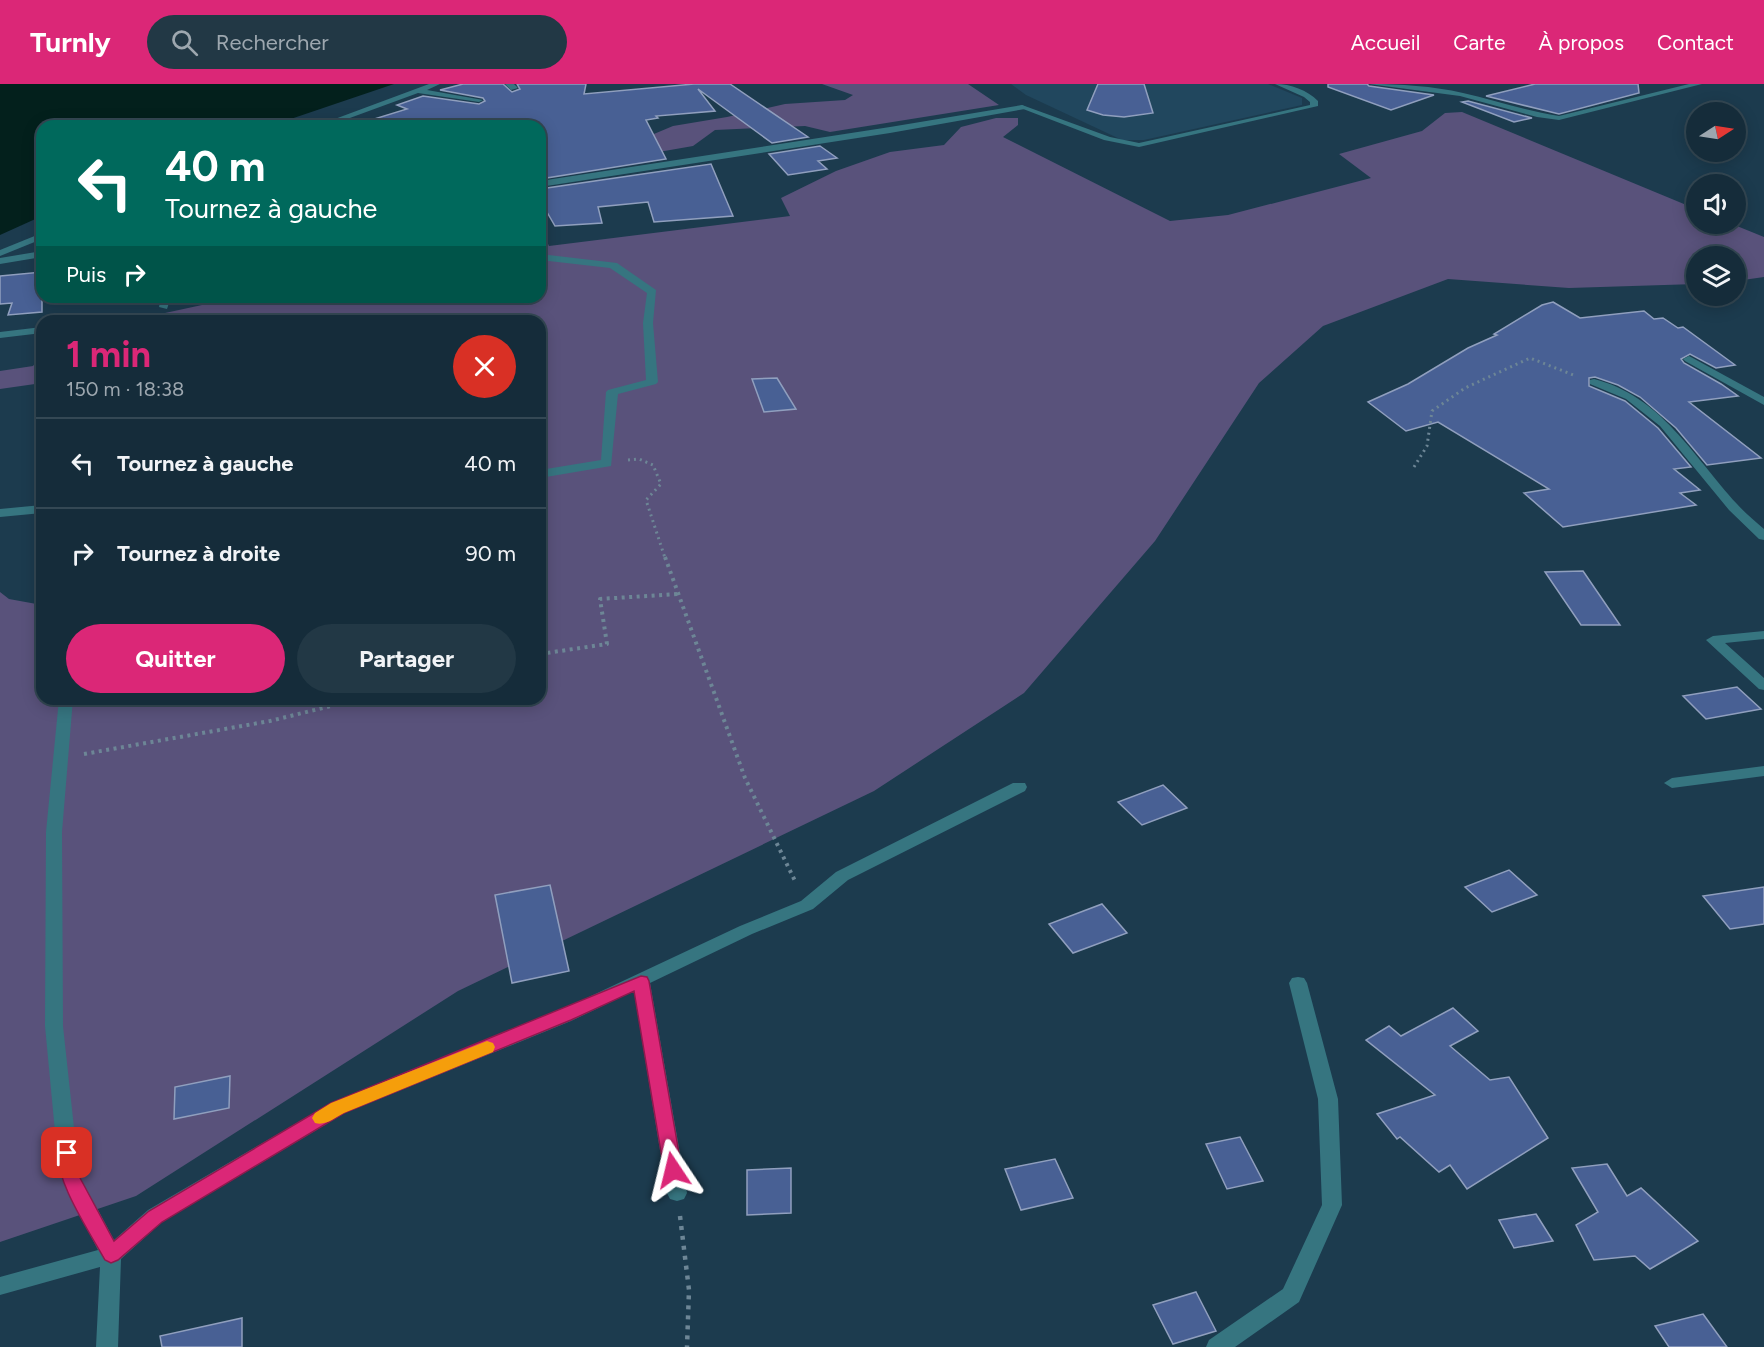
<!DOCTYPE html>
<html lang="fr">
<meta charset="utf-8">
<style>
body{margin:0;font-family:Figtree,sans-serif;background:#223845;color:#f1f3f6;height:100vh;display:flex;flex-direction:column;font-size:22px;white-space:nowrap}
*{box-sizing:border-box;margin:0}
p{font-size:20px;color:#9da7af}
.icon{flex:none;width:33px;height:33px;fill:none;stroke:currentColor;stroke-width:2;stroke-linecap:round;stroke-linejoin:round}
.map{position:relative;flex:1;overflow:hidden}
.drawer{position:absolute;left:36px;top:231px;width:510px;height:390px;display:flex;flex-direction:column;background:#152c3a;border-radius:18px;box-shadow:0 3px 15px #0003,0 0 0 2px #344854}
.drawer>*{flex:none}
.banner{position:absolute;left:36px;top:36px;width:510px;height:183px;border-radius:18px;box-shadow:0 3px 15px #0003,0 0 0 2px #344854;background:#00695c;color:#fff;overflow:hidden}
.needle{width:39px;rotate:78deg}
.controls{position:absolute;left:1686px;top:18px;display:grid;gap:12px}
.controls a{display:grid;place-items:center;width:60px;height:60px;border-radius:50%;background:#152c3a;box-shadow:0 3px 15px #0003,0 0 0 2px #344854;font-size:30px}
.pin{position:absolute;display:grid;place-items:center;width:51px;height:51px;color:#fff;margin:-26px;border-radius:12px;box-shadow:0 3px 9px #0006}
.me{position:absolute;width:66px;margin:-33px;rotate:350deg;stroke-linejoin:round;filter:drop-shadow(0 0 4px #0008)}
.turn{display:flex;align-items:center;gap:21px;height:126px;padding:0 30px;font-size:27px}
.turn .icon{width:78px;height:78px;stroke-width:2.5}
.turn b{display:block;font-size:42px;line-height:51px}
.then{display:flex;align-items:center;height:57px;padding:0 30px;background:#0003;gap:12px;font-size:22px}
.round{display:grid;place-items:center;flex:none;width:63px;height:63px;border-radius:32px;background:#223845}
.overview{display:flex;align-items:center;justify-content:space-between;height:102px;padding:0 30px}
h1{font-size:36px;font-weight:700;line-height:45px;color:#db2777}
.button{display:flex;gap:12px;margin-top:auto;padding:12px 30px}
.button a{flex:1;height:69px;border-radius:36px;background:#db2777;color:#fff;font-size:24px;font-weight:700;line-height:69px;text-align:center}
.button a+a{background:#223845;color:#f1f3f6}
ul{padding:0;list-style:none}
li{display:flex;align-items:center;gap:18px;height:90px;padding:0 30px;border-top:2px solid #344854}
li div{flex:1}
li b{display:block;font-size:22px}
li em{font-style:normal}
header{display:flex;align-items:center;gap:36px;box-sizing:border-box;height:84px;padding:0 30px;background:#db2777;color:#fff}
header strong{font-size:28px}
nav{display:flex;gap:33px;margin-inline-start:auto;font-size:21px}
.search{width:420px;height:54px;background:#223845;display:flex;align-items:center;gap:15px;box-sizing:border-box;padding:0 21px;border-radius:33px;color:#9da7af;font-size:22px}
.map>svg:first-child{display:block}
.built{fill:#21475e}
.green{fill:#59527b}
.water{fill:#03201c}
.building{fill:#486094;stroke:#909fbe;stroke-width:1.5}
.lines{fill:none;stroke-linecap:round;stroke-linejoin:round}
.path-far2{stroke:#6d8696;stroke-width:3;stroke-dasharray:2 4;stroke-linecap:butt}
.path-far1{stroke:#6d8696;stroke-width:4;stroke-dasharray:3 4.5;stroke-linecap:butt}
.path{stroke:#6d8696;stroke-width:4.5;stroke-dasharray:4 6;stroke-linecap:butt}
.service{fill:#367580;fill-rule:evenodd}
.minor{fill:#367580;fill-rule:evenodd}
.route{fill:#db2777;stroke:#8e194d;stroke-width:1.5}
.slow{fill:#f59e0b}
</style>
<header>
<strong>Turnly</strong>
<div class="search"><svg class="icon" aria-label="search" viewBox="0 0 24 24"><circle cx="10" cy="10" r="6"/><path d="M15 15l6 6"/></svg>Rechercher</div>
<nav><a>Accueil</a><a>Carte</a><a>À propos</a><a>Contact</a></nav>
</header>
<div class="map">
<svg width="1764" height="1263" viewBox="0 0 1764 1263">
<rect width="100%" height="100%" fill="#1c3b4e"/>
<polygon class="built" points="1011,0 1268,0 1302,14 1302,21 1144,56 1122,56 1026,11"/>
<g class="green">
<polygon points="822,0 968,0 999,21 830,48 805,42 715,46 693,62 613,76 630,60 673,42 727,33 785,20 845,16 853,11"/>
<polygon points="1462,28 1696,125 1696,140 1732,140 1764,153 1764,193 1736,197 1736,172 1696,172 1696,200 1569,204 1448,195 1323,242 1259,299 1155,457 1024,609 874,707 458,907 136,1112 0,1158 0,508 9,515 42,521 42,615 540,615 540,347 547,321 540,318 540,237 407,237 366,231 326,237 128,237 202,221 279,213 540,213 540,142 549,162 790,132 781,114 836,87 890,68 944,61 961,43 996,34 1018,34 1018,41 1003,53 1170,137 1228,131 1371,94 1339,70 1422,47 1445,29"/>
<polygon points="42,270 42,299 0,305 0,287 33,282"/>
</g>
<polygon class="water" points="0,0 394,0 270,42 42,42 42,132 0,151"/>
<g class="building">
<polygon points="463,0 503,0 512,8 520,5 517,0 586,0 584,10 694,0 730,0 808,53 772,59 698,5 715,27 656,32 658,34 646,36 666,75 540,95 540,42 372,42 371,36 407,25 397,21 423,12 479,20 485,17 483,14 440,6"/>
<polygon points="1098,0 1144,0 1153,29 1124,33 1103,31 1087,26"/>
<polygon points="1328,0 1367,0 1369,2 1434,11 1391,26 1328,3"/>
<polygon points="1535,0 1638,0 1639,9 1559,30 1486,12"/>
<polygon points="1468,17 1532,34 1514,38 1462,18"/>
<polygon points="820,62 837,74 818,77 827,85 788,91 769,70"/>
<polygon points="711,80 733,132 654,138 648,118 598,123 602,139 555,142 540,116 540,105"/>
<polygon points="42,188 42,228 8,231 12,219 0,220 0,192"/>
<polygon points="1553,218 1580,234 1644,227 1654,235 1663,234 1678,244 1683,243 1735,281 1716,284 1690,270 1681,275 1684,279 1721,300 1738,312 1689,318 1761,374 1707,381 1676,344 1640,313 1618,301 1595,293 1589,294 1589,302 1625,317 1658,344 1691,383 1674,385 1700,406 1680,409 1696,421 1563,443 1524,409 1549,405 1438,338 1406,347 1368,318 1408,300 1468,264 1497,251 1494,250 1542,221"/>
<polygon points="777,294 796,325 764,328 752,295"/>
<polygon points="1583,487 1620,541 1581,541 1545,488"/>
<polygon points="1737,603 1761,625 1706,635 1683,612"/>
<polygon points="1163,701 1187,724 1142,741 1118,718"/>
<polygon points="1509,786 1537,811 1492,828 1465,803"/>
<polygon points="550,801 569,887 512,899 495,811"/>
<polygon points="1764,803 1764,840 1730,845 1703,812"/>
<polygon points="1102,820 1127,849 1073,869 1049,840"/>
<polygon points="1453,924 1478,947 1450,962 1490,996 1509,993 1548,1054 1467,1105 1450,1081 1439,1088 1400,1053 1397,1055 1377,1030 1435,1011 1366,956 1389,942 1401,952"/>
<polygon points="230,992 229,1024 174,1035 175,1003"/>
<polygon points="1240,1053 1263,1097 1227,1105 1206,1060"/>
<polygon points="1055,1075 1073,1114 1021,1126 1005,1085"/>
<polygon points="1607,1080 1627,1112 1641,1104 1698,1157 1650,1185 1635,1172 1594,1176 1576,1141 1598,1128 1572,1084"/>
<polygon points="791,1084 791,1129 747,1131 747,1086"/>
<polygon points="1536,1130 1553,1157 1514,1164 1499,1136"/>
<polygon points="1196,1208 1216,1247 1173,1260 1153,1221"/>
<polygon points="1703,1230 1727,1263 1669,1263 1655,1242"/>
<polygon points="242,1234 242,1263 162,1263 160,1252"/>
</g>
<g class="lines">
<g class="path-far2">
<polyline points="628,376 639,375 653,381 661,400 646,416 665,474"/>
<polyline points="1414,383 1427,362 1432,327 1465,304 1530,274 1576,292"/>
</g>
<g class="path-far1">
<polyline points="665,473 745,694 796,799"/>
<polyline points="540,570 607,560 600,515 677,510"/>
<polyline points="84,670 270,637 359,615"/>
</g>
<polyline class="path" points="680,1132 689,1206 687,1263"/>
<g class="service">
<path d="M1275 0C1291 0 1307 6 1318 17V22L1139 63 1104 56 1018 23 1022 21 1110 53 1139 59 1310 21V18L1304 13Z"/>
<path d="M1369 0C1400 0 1433 2 1463 9 1495 16 1526 27 1559 32L1689 0H1702L1559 36 1537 33 1460 12Z"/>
<polygon points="161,213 171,213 167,225 159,223"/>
</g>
<g class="minor">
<polygon points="429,0 440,0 427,6 483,16 479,18 418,9 328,42 316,42"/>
<polygon points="505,0 514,0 518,4 511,6"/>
<polygon points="1022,21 1026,23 1025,25 890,49 540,103 540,97 890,43"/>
<polygon points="42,149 42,155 0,172 0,166"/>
<polygon points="42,167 42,173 0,180 0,174"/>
<polygon points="540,170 617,179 656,206 653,239 658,298 656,300 618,310 611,382 540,394 540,386 601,376 606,308 608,306 646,296 643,239 647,209 610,184 540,176"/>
<polygon points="42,243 42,249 0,254 0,248"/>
<polygon points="1689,272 1764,313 1764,321 1685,277 1683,275"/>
<path d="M1594 295C1661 312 1693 372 1737 420 1745 429 1755 437 1764 445V456L1759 455 1729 426 1660 342 1626 315 1590 300V296Z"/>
<polygon points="42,421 42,429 0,433 0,425"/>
<polygon points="1764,547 1764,555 1725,559 1764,594 1764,606 1759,605 1706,556 1713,552"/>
<polygon points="59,615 73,615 62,748 63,942 79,1090 114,1156 148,1126 331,1019 559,927 740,842 801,817 836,788 1013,699 1025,699 1027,703 1025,707 848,796 813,825 752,850 650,899 687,1109 684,1115 677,1117 670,1115 667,1109 634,907 571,937 345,1029 162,1138 121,1175 118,1263 96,1263 100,1183 0,1211 0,1193 98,1166 59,1090 45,942 46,748"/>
<polygon points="1764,682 1764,692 1672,704 1664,699 1672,694"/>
<polygon points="1298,893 1304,894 1307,899 1338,1015 1342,1121 1299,1218 1235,1263 1206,1263 1209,1256 1283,1205 1322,1121 1318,1015 1289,899 1292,894"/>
</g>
</g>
<path class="route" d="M641 892 647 893 649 897 682 1086 679 1091 673 1093 666 1091 664 1086 634 907 571 936 344 1029 162 1138 118 1176 111 1179 105 1176C93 1154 48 1086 60 1064L67 1062 73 1064 78 1090 114 1157 149 1127 331 1019Z"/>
<path class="slow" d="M487 957 493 959 495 963 493 968 344 1029C334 1034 326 1042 315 1039L312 1034 315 1029 331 1019Z"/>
</svg>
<div class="controls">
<a><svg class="needle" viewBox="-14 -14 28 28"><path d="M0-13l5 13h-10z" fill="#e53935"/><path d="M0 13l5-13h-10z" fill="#9da7af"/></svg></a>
<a><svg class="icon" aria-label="sound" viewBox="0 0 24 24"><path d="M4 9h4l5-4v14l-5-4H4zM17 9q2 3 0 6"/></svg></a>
<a><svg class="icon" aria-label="layers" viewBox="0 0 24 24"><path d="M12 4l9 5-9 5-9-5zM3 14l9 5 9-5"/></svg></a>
</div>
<div class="pin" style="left:67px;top:1069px;background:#d93025"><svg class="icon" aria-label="arrive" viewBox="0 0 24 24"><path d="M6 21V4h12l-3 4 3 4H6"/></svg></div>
<svg class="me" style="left:673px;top:1086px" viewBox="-20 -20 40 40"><path d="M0-17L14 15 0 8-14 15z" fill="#db2777" stroke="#fff" stroke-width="4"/></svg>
<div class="banner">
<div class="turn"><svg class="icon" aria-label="left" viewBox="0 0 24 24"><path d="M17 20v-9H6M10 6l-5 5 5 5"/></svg><div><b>40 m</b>Tournez à gauche</div></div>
<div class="then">Puis<svg class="icon" aria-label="right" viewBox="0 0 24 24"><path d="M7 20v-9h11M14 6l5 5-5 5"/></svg></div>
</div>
<section class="drawer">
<div class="overview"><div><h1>1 min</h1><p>150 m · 18:38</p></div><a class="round" style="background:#d93025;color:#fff"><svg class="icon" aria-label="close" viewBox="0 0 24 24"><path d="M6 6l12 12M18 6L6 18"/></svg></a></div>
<ul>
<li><svg class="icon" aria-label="left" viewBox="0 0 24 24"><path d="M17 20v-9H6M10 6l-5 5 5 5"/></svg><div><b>Tournez à gauche</b></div><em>40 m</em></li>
<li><svg class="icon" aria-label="right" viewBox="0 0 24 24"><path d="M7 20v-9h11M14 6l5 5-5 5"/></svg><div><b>Tournez à droite</b></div><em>90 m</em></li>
</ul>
<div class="button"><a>Quitter</a><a>Partager</a></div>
</section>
</div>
